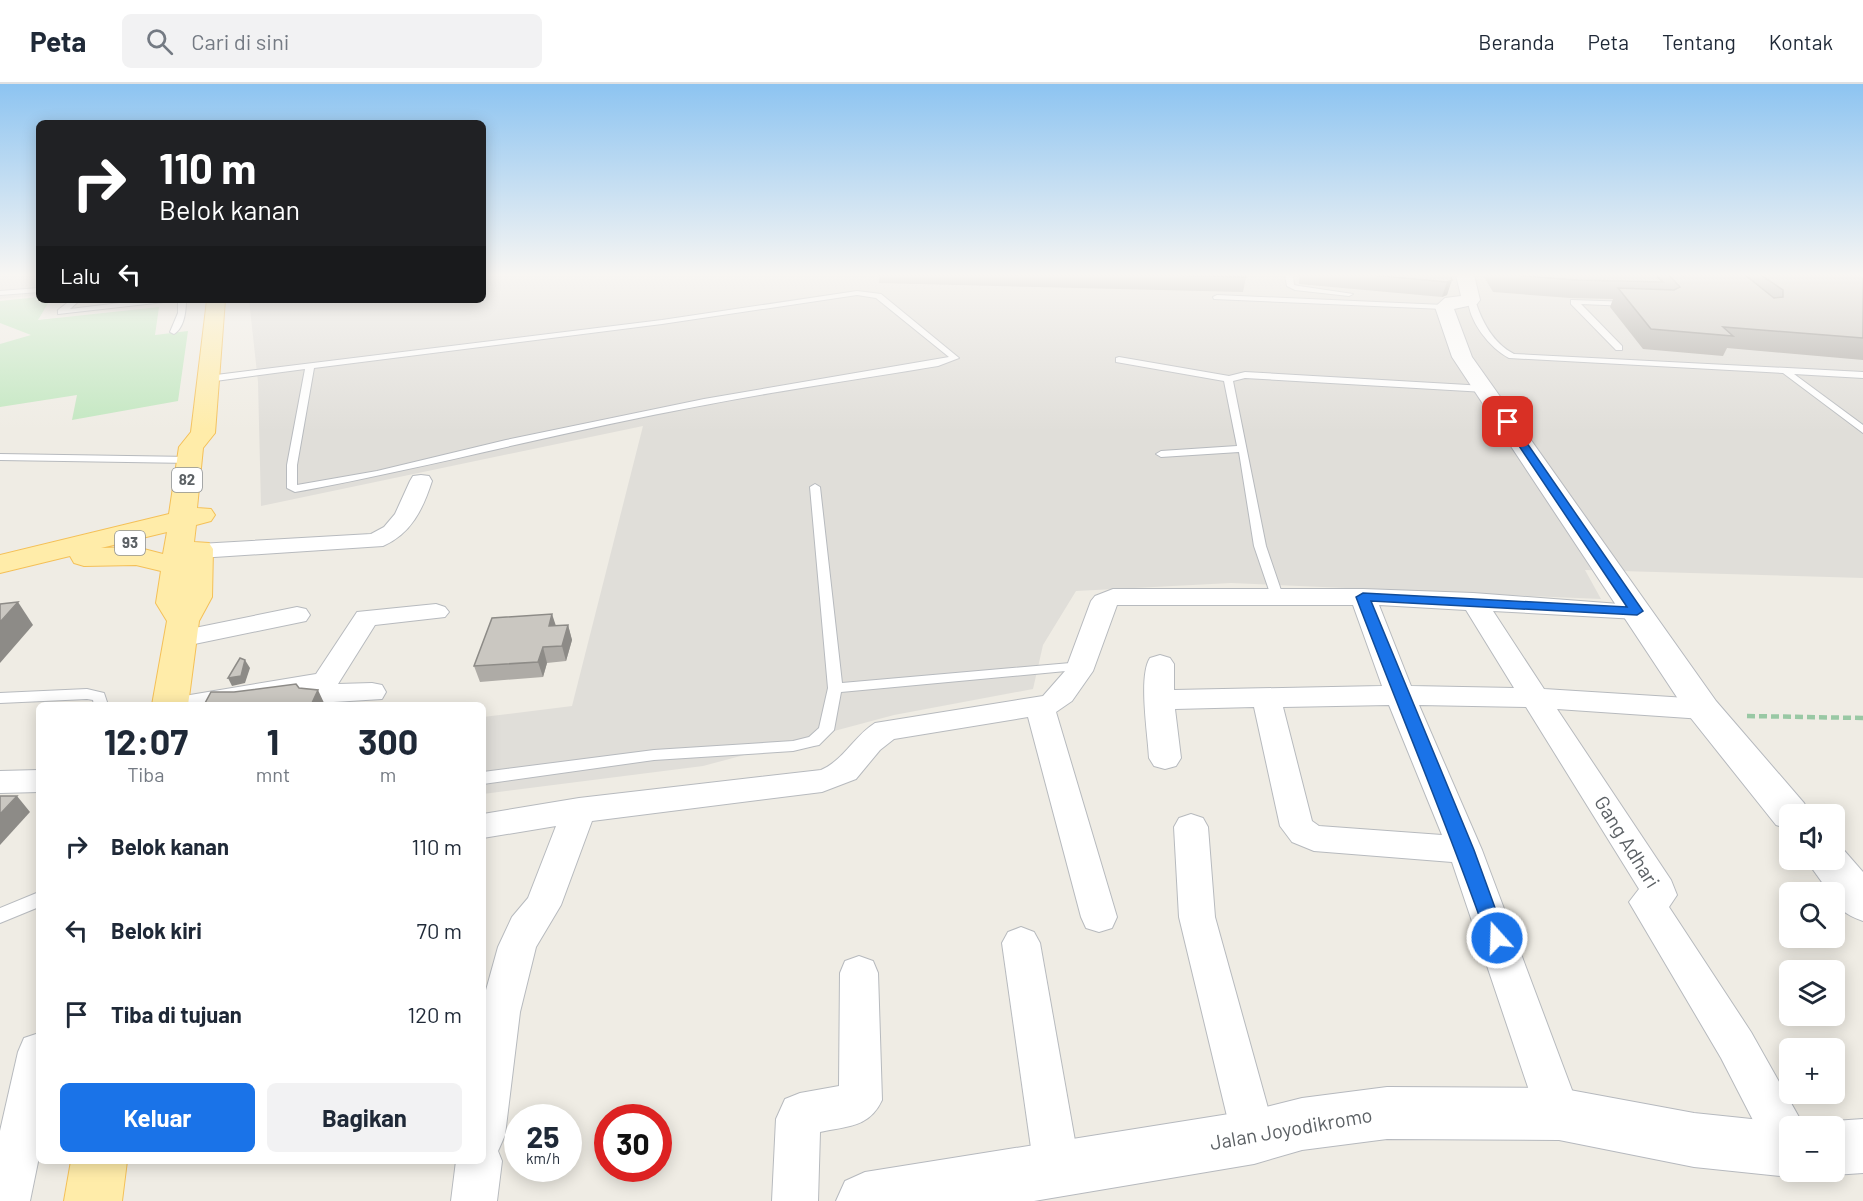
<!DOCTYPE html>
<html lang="id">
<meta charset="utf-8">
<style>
body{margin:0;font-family:Barlow,sans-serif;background:#f2f2f3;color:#1f2937;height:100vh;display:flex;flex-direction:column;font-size:22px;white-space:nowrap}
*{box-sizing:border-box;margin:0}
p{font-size:20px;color:#747a83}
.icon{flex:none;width:33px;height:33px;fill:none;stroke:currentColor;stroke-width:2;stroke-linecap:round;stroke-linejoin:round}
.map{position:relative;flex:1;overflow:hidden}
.drawer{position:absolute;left:36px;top:618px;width:450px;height:462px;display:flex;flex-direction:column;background:#fff;border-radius:9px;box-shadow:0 3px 15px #0003}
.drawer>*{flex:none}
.top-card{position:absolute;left:36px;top:36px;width:450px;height:183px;border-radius:9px;box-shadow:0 3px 15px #0003;background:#202124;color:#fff;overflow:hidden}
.controls{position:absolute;left:1779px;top:720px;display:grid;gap:12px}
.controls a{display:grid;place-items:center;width:66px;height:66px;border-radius:9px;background:#fff;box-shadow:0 3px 15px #0003;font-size:30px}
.speed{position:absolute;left:504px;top:1020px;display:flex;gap:12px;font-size:30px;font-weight:700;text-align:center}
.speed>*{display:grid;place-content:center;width:78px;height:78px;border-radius:50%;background:#fff;box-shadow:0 3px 15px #0003;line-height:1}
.speed small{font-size:15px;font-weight:400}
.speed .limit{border:9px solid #d22;background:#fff;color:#111}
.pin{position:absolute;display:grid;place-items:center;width:51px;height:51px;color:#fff;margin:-26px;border-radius:12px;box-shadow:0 3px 9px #0006}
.me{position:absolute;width:66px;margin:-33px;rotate:340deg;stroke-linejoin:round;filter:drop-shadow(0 0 4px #0008)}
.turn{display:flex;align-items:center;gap:21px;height:126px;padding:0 24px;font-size:27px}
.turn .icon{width:78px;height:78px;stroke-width:2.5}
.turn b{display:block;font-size:42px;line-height:51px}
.then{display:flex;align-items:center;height:57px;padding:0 24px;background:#0003;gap:12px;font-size:22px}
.eta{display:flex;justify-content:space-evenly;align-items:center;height:102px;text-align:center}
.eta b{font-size:36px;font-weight:700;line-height:42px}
.primary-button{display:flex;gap:12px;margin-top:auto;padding:12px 24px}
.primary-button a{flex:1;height:69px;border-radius:9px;background:#1a73e8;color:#fff;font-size:24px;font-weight:700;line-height:69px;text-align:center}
.primary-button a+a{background:#f2f2f3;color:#1f2937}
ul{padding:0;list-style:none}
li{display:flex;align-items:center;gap:18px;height:84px;padding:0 24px}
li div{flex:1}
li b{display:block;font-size:22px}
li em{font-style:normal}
header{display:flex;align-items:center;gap:36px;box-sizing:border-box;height:84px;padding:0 30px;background:#fff;border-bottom:2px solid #e0e1e3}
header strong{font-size:28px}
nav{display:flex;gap:33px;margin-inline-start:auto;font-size:21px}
.search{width:420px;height:54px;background:#f2f2f3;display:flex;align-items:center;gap:15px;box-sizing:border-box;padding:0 21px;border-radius:9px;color:#747a83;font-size:22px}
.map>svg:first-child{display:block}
.industrial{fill:#e0ded9}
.green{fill:#c2e7c0}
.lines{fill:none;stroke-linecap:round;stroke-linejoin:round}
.lane-casing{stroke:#b7babe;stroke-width:2}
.street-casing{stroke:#b7babe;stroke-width:2}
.secondary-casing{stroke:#b6b9be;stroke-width:2}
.primary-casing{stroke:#f4c058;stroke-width:2}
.path{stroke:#99c8a4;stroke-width:4.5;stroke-dasharray:8 4;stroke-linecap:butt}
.lane{fill:#fff;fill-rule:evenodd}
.street{fill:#fff;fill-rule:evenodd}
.secondary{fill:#fff;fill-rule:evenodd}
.primary{fill:#ffeca9;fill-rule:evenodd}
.wall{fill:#aeaba6}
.shaded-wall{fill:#8d8b87}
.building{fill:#cac7c1;stroke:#8d8b87;stroke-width:1.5}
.route{fill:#1a73e8;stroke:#114b97;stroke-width:1.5}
.labels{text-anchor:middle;stroke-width:5;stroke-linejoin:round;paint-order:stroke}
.shield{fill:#fff;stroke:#8d9093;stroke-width:1.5}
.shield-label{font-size:15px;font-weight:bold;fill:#5c6165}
.near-street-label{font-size:20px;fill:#5c6165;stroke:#fff}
</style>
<header>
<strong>Peta</strong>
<div class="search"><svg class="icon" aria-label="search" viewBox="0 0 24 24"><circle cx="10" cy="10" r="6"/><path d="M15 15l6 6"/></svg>Cari di sini</div>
<nav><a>Beranda</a><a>Peta</a><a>Tentang</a><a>Kontak</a></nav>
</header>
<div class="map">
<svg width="1863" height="1117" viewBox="0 0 1863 1117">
<rect width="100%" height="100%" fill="#efece4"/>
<g class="industrial">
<polygon points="0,191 39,191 39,211 0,215"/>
<polygon points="483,191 1863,191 1863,494 1585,486 1601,515 1231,499 1076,507 1043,561 1033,605 894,631 703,682 483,710 483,633 572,622 643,342 261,422 258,298 249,216 483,216"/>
</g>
<polygon class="green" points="39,213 39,216 50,216 38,236 159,223 155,251 188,247 178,317 72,336 77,311 0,323 0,260 31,251 0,239 0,217"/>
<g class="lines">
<g class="lane-casing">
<g id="lane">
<polygon points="1285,191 1293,191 1294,201 1299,202 1353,210 1349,212 1295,206 1287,202"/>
<polygon points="39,204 39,208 0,211 0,207"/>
<path d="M857 207 881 210 959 274 938 282C860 295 782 306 705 321 567 346 432 383 295 408L287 404V381L305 285 208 298 204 295 208 292 662 236ZM857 211 876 214 949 273 704 315 506 356 377 387 297 401V381L314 284 662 240Z"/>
<polygon points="1217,211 1444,221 1448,223 1444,225 1214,215 1213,213"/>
<path d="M1468 214 1475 216C1482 238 1493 259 1514 270L1863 288V294L1794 290 1863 341V349L1783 289 1509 274C1490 264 1468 237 1468 214Z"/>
<polygon points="71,216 80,216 70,225 145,216 168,216 164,218 58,230 58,226"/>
<path d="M178 216H186C186 228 184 244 174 250L170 248 178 229Z"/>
<polygon points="1571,216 1632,218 1633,220 1629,222 1581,220 1622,262 1622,266 1616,266 1571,220"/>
<polygon points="1119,273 1229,292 1245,288 1485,302 1490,305 1485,308 1245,294 1233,297 1266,462 1283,512 1277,516 1271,512 1254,462 1239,368 1161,373 1156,370 1161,367 1237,362 1224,297 1116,278 1116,274"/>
<polygon points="0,370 191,373 196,376 191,379 0,376"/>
<polygon points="815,400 820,403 842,599 1082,578 1089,582 1087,585 841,608 834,646 819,661 814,662 793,667 654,676 483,700 483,688 654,666 793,657 809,653 819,644 828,604 810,403"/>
<polygon points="87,605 104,609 108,621 94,621 93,616 87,615 0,619 0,609"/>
<polygon points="39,808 39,823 0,839 0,824"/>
</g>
</g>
<g class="street-casing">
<g id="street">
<path d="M421 391 429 392 432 397C423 425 411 450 383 462L199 474 191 472 187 467 191 462 199 460 371 450 384 443 395 430 410 397 413 392Z"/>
<path d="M1113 505H1363L1473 509 1646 522 1650 527 1646 532 1637 535 1493 527 1544 605 1703 615 1713 618 1718 625 1713 632 1703 635 1557 625 1671 796 1677 811 1669 823 1751 948 1804 1042H1790V1083L1774 1077 1721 974 1629 818 1639 805 1526 623 1419 621 1482 766 1581 1030 1574 1045 1559 1051 1544 1045 1537 1030 1452 778 1314 767 1292 758 1280 742 1254 623 1175 625 1181 674 1176 682 1165 685 1154 682 1149 674C1148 651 1138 592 1150 574L1160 571 1170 574 1174 580V606L1382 602 1353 521H1117L1093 587 1072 617 1056 628 1117 833 1112 844 1099 848 1086 844 1081 833 1028 633 894 655 880 666 856 695 822 708 592 737 561 821 536 863 520 928 505 1051 498 1067 502 1077 497 1117H451L456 1077H483V917L498 863 512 833 528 814 556 742 483 754V730L579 714 821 686C844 676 854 652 875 639L1043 612 1065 587 1091 517 1095 512ZM1379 521 1466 526 1514 604 1411 602ZM1389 621 1442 751 1319 742 1312 737 1283 623Z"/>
<polygon points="436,520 445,523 449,528 445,533 375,541 338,600 372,599 382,601 386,608 382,615 317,619 307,617 303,610 242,621 175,621 180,614 190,611 316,590 357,528"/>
<polygon points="297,523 306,525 310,531 306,537 180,563 170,561 167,555 170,549 180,547"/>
<polygon points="39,686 39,708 0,709 0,687"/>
<polygon points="1191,730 1203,734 1208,743 1215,833 1276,1053 1270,1069 1254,1075 1238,1069 1232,1053 1179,833 1174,743 1179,734"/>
<polygon points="1021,843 1034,848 1040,859 1080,1085 1073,1101 1057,1108 1041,1101 1034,1085 1002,859 1008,848"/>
<path d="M859 872 873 877 878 889 882 1016C869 1044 847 1042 820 1048L818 1117H772L776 1035 785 1015 800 1009 839 1002 840 889 845 877Z"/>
<polygon points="39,949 39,1073 30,1117 0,1117 0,1047 18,968 24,954"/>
</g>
</g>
<g class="secondary-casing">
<g id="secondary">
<polygon points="1456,191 1474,191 1480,216 1477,220 1454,225 1472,273 1716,617 1804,719 1810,730 1790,730 1790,745 1776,741 1690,633 1452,273 1435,223 1445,214 1461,212"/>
<path d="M1834 762 1842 764 1863 788V837C1849 832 1834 825 1834 808H1829L1806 776H1834Z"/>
<polygon points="1387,1003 1559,1004 1694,1029 1790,1039 1800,1042 1790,1042 1790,1088 1804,1088 1790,1093 1694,1083 1559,1056 1387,1055 1302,1066 1254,1080 1034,1117 836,1117 845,1097 865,1088 1254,1026 1302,1014"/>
<polygon points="1863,1035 1863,1089 1834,1091 1825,1088 1834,1088 1834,1042 1820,1042 1834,1037"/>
</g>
</g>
<g class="primary-casing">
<g id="primary">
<path d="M207 216H225L215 349 203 364 197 424 211 425 215 431 211 437 196 441 194 458 209 459 213 465 212 513 199 537 188 621H152L167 537 156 519 161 487 136 481 84 482 74 479 70 472 0 489V471L169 430 179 363 191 348ZM167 448 163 470 136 463 101 464Z"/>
<polygon points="71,1077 127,1077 122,1117 64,1117"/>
</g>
</g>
<polyline class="path" points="1747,632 1863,634"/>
<use href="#lane" class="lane"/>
<use href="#street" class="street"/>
<use href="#secondary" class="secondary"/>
<use href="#primary" class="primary"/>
</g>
<g class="wall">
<polygon points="879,191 1245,191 1246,193 1243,208 879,199"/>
<polygon points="1299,191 1450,191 1447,211 1442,213 1299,200"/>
<polygon points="1483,191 1863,191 1863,276 1727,264 1723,272 1643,265 1610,223 1613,215 1570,214 1493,208"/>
<polygon points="556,541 568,541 572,556 566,577 547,579 543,593 480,598 474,582"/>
</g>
<g class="shaded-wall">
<polygon points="1452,196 1447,211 1442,213 1447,198"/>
<polygon points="18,518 33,541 0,579 0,538"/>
<polygon points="552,530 557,545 549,542"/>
<polygon points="568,541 572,556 566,577 562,562"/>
<polygon points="543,563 547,579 543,593 538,578"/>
<polygon points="245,576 250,584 245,599 232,602 228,594"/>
<polygon points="318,606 325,621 311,621"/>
<polygon points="17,712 30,728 0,761 0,730"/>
</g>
<g class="building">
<polygon points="1165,191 1245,191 1246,193"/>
<polygon points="1373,191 1450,191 1452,196 1447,198"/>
<polygon points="1515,191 1655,191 1663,198 1577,196"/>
<polygon points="1669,191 1684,192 1684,191 1745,191 1774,214 1783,213 1783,206 1761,191 1863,191 1863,254 1723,243 1733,252 1651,245 1618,204 1674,206 1680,203"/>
<polygon points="18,518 0,538 0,520"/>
<polygon points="552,530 549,542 568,541 562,562 543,563 538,578 474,582 492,534"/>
<polygon points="240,574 245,576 241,592 228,594"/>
<polygon points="296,600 299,604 318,606 311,621 204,621 211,608 234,608"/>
<polygon points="0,712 17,712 0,730"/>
</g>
<linearGradient id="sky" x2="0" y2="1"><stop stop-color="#8dc4f1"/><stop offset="0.55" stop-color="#f8f6f3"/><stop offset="1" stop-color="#f8f6f3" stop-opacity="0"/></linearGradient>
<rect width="1863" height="347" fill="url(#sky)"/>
<path class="route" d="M1508 335 1511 336 1643 527 1637 531 1371 517 1474 766 1506 854 1503 860 1497 862 1490 860 1487 854C1447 739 1399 627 1356 513L1363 509 1627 523 1503 338Z"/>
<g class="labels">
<g class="shield">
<rect x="172" y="384" width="30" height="24" rx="4.5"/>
<rect x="115" y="447" width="30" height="24" rx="4.5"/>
</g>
<g class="shield-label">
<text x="187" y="401">82</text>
<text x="130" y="464">93</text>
</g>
<g class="near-street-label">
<text transform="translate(1627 758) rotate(58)" y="7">Gang Adhari</text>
<text transform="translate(1291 1045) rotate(-10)" y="7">Jalan Joyodikromo</text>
</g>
</g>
</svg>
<div class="controls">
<a><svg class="icon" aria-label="sound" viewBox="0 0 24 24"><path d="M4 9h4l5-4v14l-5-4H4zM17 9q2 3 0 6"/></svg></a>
<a><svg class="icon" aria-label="search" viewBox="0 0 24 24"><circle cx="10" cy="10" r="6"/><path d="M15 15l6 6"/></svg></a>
<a><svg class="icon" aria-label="layers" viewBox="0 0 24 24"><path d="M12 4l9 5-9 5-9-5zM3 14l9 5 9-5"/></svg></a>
<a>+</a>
<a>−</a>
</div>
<div class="speed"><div>25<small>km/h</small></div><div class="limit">30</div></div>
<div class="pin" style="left:1508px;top:338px;background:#d93025"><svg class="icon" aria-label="arrive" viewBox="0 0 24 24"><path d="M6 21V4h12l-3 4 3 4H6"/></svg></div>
<svg class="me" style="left:1497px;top:854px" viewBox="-20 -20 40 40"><circle r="17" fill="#1a73e8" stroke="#fff" stroke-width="3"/><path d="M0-11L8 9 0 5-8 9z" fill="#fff"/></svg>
<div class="top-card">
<div class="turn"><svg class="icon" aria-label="right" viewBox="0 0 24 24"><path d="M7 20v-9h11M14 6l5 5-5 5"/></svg><div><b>110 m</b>Belok kanan</div></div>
<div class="then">Lalu<svg class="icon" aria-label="left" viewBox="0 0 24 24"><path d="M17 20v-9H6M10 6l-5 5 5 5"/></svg></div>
</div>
<section class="drawer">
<div class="eta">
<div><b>12:07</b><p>Tiba</p></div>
<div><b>1</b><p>mnt</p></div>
<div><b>300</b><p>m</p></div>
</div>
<ul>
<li><svg class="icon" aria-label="right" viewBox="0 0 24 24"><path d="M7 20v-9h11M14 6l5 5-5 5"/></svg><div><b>Belok kanan</b></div><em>110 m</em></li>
<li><svg class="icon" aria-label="left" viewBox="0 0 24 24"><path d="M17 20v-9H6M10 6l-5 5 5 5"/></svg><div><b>Belok kiri</b></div><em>70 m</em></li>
<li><svg class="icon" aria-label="arrive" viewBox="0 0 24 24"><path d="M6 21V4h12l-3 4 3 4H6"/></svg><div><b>Tiba di tujuan</b></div><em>120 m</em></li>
</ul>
<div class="primary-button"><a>Keluar</a><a>Bagikan</a></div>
</section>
</div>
